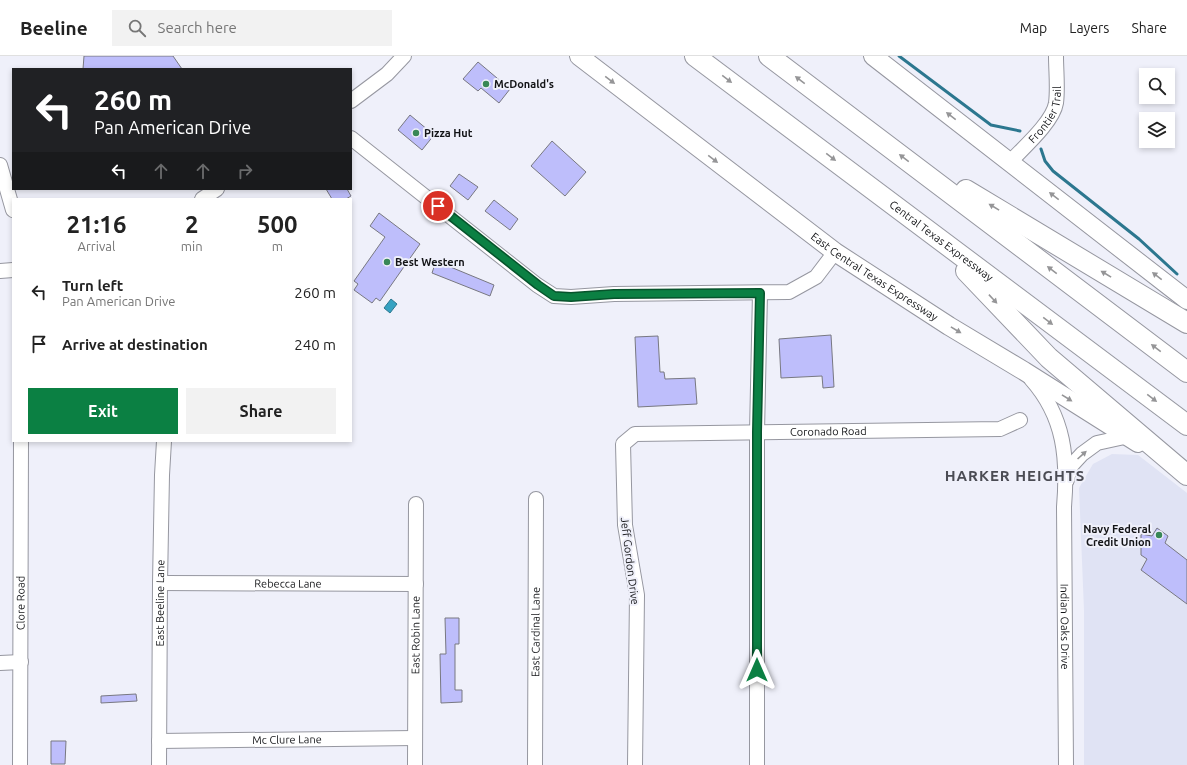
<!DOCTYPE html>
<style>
body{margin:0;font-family:Ubuntu,sans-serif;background:#f2f2f2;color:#222;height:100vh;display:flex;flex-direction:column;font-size:15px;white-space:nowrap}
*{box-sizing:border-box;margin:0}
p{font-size:13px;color:#767676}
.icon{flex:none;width:22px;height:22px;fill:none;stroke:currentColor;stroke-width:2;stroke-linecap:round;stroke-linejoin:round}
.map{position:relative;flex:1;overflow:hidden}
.panel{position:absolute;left:12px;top:142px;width:340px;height:244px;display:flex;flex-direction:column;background:#fff;border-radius:0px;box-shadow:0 2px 6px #0003}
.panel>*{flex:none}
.banner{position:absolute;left:12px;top:12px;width:340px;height:122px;border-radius:0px;box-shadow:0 2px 6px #0003;background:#202124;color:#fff;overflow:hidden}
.controls{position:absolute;left:1139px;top:12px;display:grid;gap:8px}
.controls a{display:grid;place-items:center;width:36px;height:36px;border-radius:0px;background:#fff;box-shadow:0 2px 6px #0003;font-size:20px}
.pin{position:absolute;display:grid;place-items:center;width:34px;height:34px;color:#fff;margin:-17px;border:2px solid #fff;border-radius:50%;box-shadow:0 1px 4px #0007}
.me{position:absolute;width:44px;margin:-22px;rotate:0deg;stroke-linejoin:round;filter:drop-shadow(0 0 3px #0008)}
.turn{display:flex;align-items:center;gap:14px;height:84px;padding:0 16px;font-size:18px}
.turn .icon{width:52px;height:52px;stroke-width:2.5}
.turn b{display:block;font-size:28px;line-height:34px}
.lanes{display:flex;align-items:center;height:38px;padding:0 16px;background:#0003;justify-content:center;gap:20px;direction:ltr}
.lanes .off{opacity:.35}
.eta{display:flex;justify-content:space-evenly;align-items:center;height:68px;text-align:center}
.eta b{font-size:24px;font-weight:600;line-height:28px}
.cta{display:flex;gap:8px;margin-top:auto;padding:8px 16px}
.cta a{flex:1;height:46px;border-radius:0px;background:#0b8043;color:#fff;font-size:16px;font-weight:600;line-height:46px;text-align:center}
.cta a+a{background:#f2f2f2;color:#222}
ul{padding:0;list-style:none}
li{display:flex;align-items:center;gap:12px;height:52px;padding:0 16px}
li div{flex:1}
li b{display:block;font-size:15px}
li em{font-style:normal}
header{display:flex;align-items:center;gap:24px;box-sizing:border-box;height:56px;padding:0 20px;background:#fff;border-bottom:1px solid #e0e0e0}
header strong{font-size:19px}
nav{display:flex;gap:22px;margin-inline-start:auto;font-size:14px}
.search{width:280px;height:36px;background:#f2f2f2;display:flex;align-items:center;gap:10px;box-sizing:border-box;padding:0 14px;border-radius:0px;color:#767676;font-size:15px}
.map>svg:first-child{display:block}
.built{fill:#e0e3f4}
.water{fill:#36a2c2;stroke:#2c778f}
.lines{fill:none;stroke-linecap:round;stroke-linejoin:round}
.stream{stroke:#2c778f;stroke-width:3}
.building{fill:#bebefb;stroke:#787881}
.minor-casing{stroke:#9697a0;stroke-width:16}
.major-casing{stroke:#9697a0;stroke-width:20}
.highway-casing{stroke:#9697a0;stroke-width:22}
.minor{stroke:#fff;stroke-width:14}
.major{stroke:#fff;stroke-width:18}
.highway{stroke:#fff;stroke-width:20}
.oneway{fill:#959597}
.route-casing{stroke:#07532c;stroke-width:10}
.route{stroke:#0b8043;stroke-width:7}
.poi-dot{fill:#388757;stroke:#eff0fa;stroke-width:1.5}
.labels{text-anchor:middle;stroke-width:4;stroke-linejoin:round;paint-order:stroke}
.poi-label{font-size:11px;font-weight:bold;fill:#131417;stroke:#eff0fa;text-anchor:start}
.street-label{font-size:11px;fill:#131417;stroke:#eff0fa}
.district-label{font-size:15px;font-weight:bold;letter-spacing:1px;fill:#4b4c54;stroke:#eff0fa}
</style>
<header>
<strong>Beeline</strong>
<div class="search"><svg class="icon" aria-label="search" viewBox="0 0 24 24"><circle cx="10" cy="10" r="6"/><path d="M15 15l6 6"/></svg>Search here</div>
<nav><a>Map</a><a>Layers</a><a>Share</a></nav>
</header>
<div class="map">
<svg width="1187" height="709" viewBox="0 0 1187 709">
<rect width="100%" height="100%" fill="#eff0fa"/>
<polygon class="built" points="1112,398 1138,399 1187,437 1187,709 1084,709 1084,554 1079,432 1093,408"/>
<polygon class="water" points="391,243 397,248 390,257 384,252"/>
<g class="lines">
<g class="stream">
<polyline points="899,0 991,69 1020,75"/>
<polyline points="1041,93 1045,105 1053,115 1139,183 1177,218"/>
</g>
</g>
<g class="building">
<polygon points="84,0 173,0 182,13 83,13"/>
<polygon points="478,6 510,33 499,47 481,32 478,35 463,23"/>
<polygon points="410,59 434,79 422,94 398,74"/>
<polygon points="552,85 586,116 565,140 531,110"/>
<polygon points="459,118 478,131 468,144 450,130"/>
<polygon points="326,133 347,133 351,140 346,143 332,143"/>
<polygon points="494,144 518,163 510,174 485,155"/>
<polygon points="379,157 420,188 380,245 376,242 372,247 354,234 358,228 354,225 385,181 370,170"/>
<polygon points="436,205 494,229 490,240 432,217"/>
<polygon points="831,279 834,331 823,332 822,320 781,322 779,283"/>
<polygon points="658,280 660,316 664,316 665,323 695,322 697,348 638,351 635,281"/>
<polygon points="1157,472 1168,480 1165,487 1187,504 1187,548 1141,514 1147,503 1141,499 1141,478 1152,480"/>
<polygon points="445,562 459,562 459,588 455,588 455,634 462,634 462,646 441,647 440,598 446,598"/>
<polygon points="136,638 137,645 101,647 101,640"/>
<polygon points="51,685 66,685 65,708 51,708"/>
</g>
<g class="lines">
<g class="minor-casing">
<g id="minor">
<polyline points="351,45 387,18 404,0"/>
<polyline points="351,82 537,229 554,240 571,241 614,238 789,236 816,221 835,196"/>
<path id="s1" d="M1010 106C1023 92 1053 66 1056 47 1058 32 1056 15 1056 0"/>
<polyline points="0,109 13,154"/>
<polyline points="202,143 217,133"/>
<polyline points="0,215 13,214"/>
<path id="s2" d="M1031 323C1065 361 1068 403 1064 451L1066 709"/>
<polyline points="1067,424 1070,411 1082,398 1097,387 1129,380"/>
<path id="s3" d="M160 527 416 528"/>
<polyline points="0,607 21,606"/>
<path id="s4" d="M159 685 415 682"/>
<path id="s5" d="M20 709 21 385"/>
<path id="s6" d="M159 709 160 527 162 419 164 385"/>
<path id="s7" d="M415 709 416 448"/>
<path id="s8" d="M535 709 536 443"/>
<path id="s9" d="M635 709 637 539 625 469 623 388 635 378 1000 373 1020 364"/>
<polyline points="757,709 757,376 760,237"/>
</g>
</g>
<g class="major-casing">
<g id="major">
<path id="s10" d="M579 0 835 196 949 270 1024 315 1138 387"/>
<polyline points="873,0 1187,244"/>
</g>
</g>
<g class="highway-casing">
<g id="highway">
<path id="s11" d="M695 0 1187 369"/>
<polyline points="769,0 1187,316"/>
<polyline points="966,134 1187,267"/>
<polyline points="966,215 1049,302 1187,419"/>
</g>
</g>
<use href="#minor" class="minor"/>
<use href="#major" class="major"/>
<use href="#highway" class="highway"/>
</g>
<defs><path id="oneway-solid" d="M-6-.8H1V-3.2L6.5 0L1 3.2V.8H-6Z"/></defs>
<g class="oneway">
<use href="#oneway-solid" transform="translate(727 23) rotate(37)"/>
<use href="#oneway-solid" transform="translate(610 24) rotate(37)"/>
<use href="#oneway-solid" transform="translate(800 24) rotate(-143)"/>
<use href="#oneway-solid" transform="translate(951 60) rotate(-142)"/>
<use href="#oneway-solid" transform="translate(831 101) rotate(37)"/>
<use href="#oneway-solid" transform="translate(904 102) rotate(-143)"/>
<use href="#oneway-solid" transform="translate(713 103) rotate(37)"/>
<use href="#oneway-solid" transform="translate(1054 140) rotate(-142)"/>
<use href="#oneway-solid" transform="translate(994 151) rotate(-149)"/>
<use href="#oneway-solid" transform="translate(1052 214) rotate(-143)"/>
<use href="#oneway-solid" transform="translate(1106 218) rotate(-149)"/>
<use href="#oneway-solid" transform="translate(1157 220) rotate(-142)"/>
<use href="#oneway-solid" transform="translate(993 243) rotate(47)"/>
<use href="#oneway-solid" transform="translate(1048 265) rotate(37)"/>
<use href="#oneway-solid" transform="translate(956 274) rotate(31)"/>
<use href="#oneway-solid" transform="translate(1156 292) rotate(-143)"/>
<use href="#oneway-solid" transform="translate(1067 342) rotate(32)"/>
<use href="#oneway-solid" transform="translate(1152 342) rotate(37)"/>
<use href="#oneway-solid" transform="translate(1082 399) rotate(-42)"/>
</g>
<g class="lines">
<g class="route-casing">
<polyline id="route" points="438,150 538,229 554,240 571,241 614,238 760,237 757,376 757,614"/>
</g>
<use href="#route" class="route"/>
</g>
<g class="poi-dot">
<circle cx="486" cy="28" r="4"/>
<circle cx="416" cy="77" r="4"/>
<circle cx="387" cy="206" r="4"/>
<circle cx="1159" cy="479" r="4"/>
</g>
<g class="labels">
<g class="poi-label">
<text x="494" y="32">McDonald's</text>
<text x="424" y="81">Pizza Hut</text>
<text x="395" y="210">Best Western</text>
<text x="1151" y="477" text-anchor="end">Navy Federal<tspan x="1151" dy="13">Credit Union</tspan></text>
</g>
<g class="street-label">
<text dy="4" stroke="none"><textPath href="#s1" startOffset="61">Frontier Trail</textPath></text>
<text dy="4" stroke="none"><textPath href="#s11" startOffset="308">Central Texas Expressway</textPath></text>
<text dy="4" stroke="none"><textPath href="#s10" startOffset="369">East Central Texas Expressway</textPath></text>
<text dy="4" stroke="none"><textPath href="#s9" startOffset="531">Coronado Road</textPath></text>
<text transform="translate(630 505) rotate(83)" y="4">Jeff Gordon Drive</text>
<text dy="4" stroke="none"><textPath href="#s3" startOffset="128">Rebecca Lane</textPath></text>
<text dy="4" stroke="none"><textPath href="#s5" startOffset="162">Clore Road</textPath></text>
<text dy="4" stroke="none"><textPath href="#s6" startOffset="162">East Beeline Lane</textPath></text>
<text dy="4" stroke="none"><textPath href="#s2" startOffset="256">Indian Oaks Drive</textPath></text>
<text dy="4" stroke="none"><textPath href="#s8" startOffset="133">East Cardinal Lane</textPath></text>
<text dy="4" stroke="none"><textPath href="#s7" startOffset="130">East Robin Lane</textPath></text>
<text dy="4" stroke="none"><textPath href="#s4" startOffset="128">Mc Clure Lane</textPath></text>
</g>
<g class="district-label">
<text x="1015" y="425">HARKER HEIGHTS</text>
</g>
</g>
</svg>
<div class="controls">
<a><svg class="icon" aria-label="search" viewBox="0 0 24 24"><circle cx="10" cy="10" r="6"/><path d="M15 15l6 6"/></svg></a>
<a><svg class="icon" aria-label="layers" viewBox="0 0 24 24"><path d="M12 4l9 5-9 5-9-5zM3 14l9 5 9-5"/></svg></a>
</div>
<div class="pin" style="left:438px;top:150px;background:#d93025"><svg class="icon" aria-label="arrive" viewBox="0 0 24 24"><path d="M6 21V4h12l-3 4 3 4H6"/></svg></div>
<svg class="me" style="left:757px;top:614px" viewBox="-20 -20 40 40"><path d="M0-17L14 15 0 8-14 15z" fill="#0b8043" stroke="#fff" stroke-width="4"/></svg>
<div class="banner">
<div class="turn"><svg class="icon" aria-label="left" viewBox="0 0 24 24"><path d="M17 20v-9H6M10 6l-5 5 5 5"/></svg><div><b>260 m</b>Pan American Drive</div></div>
<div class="lanes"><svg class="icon" aria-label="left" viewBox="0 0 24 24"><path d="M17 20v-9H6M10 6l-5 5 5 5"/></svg><svg class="icon off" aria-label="ahead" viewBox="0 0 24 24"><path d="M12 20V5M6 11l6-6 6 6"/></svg><svg class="icon off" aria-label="ahead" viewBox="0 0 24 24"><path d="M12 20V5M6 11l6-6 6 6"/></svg><svg class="icon off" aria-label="right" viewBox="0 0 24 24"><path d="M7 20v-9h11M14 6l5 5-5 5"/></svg></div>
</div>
<section class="panel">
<div class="eta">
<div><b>21:16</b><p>Arrival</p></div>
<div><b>2</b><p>min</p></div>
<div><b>500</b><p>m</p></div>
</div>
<ul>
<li><svg class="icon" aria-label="left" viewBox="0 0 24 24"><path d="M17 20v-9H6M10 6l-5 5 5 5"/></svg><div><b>Turn left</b><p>Pan American Drive</p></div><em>260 m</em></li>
<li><svg class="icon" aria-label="arrive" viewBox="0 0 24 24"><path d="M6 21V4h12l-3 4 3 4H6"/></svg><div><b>Arrive at destination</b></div><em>240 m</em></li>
</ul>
<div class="cta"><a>Exit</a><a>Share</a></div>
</section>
</div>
